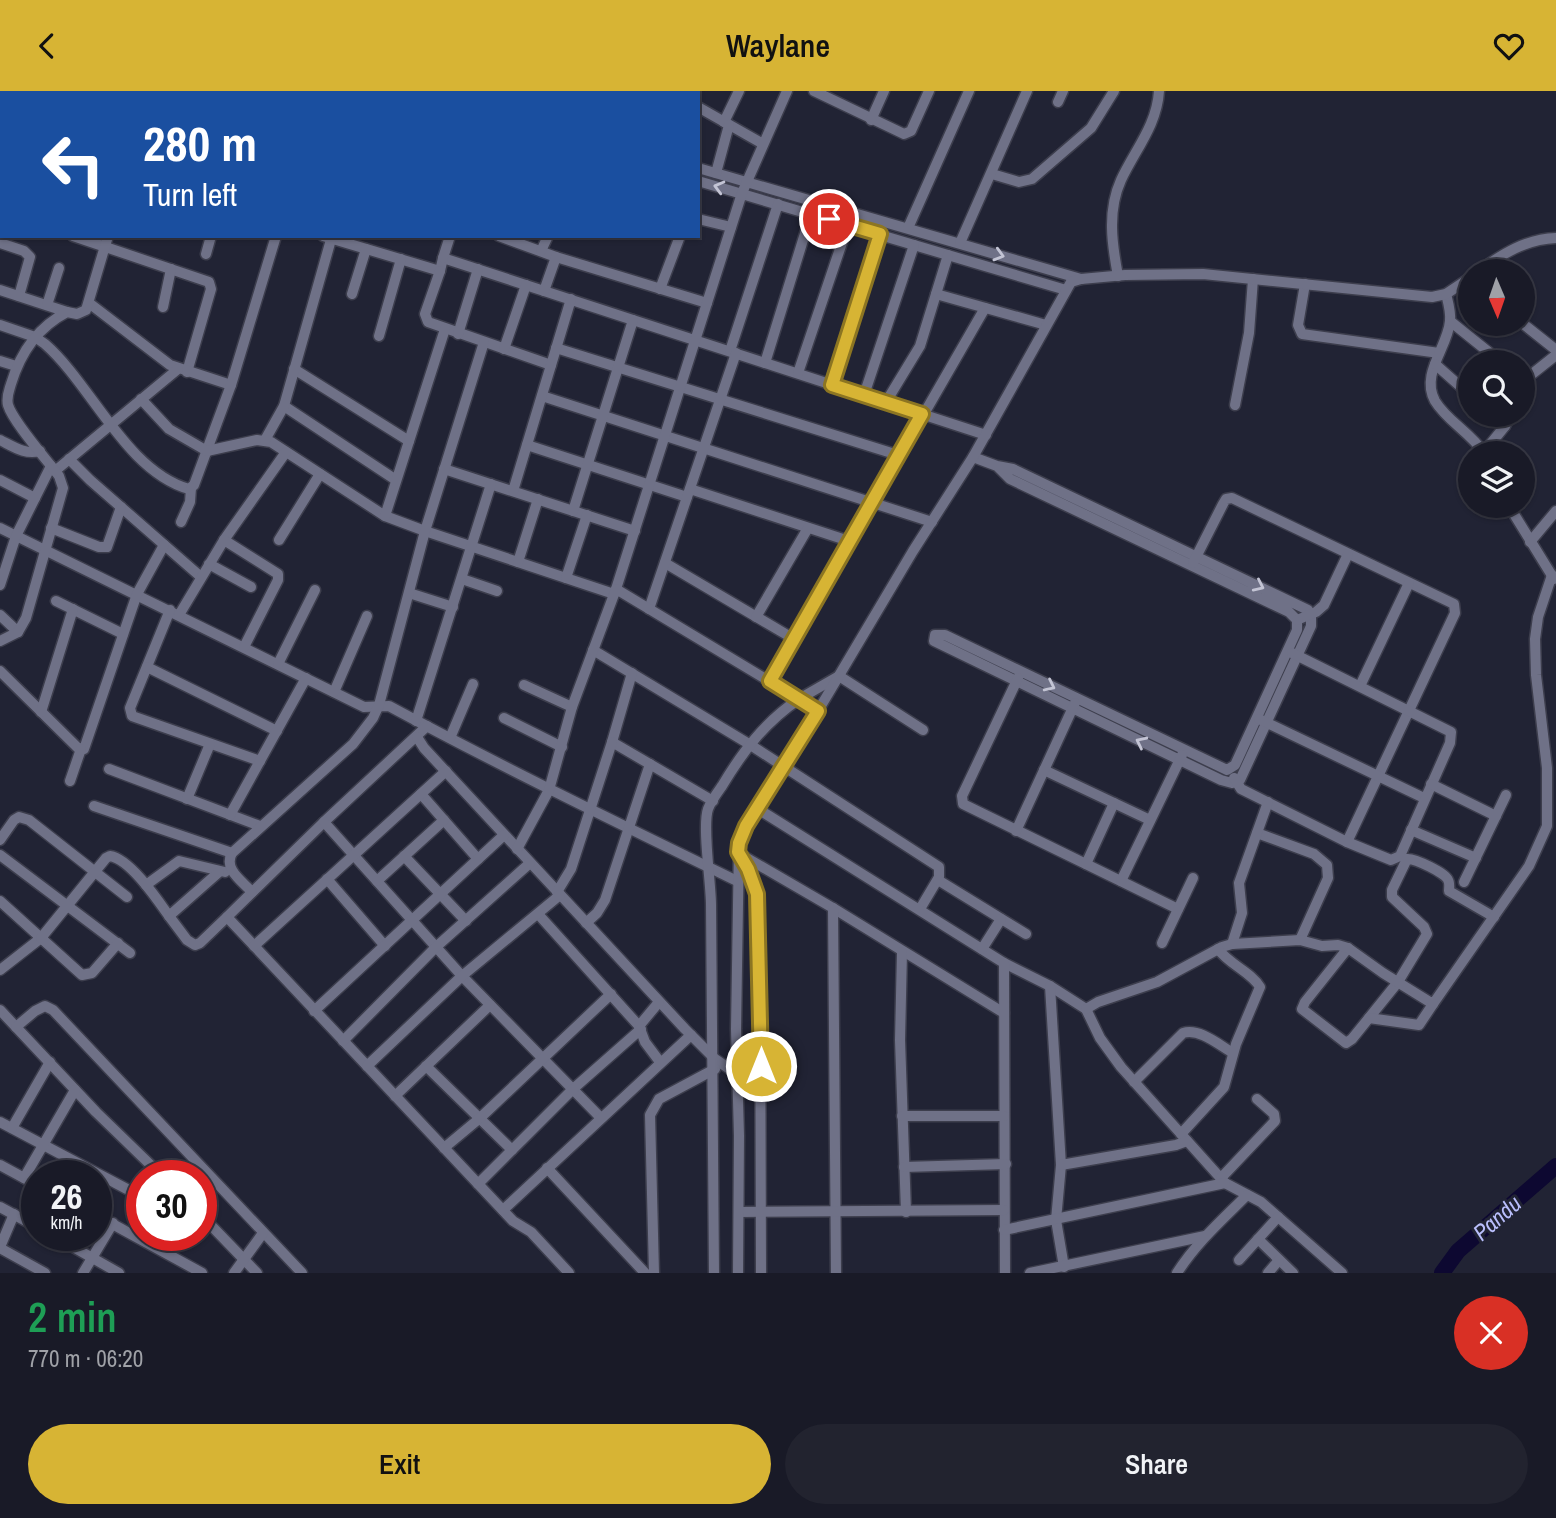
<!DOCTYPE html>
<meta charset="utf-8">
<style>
body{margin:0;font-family:"Archivo Narrow",sans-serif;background:#22232f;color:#f1f3f6;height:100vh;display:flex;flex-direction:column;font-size:26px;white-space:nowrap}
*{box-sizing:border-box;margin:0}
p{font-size:23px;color:#9fa1a7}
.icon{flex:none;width:38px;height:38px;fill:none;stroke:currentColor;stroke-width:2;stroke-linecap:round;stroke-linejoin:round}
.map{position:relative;height:1182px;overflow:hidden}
.side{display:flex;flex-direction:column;background:#191a27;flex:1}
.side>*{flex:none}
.top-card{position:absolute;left:0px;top:0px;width:700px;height:147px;box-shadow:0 2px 5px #0004,0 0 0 2px #373844;background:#1a4fa0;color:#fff;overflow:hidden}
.needle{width:46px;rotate:178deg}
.buttons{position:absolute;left:1458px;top:168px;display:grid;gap:14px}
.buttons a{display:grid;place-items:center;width:77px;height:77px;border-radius:50%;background:#191a27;box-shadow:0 2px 5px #0004,0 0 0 2px #373844;font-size:35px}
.speed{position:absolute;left:21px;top:1069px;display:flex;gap:14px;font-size:35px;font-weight:700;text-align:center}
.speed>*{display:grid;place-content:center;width:91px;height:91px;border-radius:50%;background:#191a27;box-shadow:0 2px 5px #0004,0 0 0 2px #373844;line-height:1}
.speed small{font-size:18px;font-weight:400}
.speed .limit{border:10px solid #d22;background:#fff;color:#111}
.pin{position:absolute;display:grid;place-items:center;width:60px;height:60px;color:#fff;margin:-30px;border:4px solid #fff;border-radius:50%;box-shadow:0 2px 7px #0007}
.me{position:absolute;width:77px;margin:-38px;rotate:0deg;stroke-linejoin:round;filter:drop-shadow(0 0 5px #0008)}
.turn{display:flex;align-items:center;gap:24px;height:147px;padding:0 28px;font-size:32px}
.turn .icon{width:91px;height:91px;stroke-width:2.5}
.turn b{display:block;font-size:49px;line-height:60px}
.round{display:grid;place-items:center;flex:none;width:74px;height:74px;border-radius:37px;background:#22232f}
.headline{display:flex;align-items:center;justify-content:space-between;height:119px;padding:0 28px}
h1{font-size:42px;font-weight:600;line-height:52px;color:#1e9e55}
.primary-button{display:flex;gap:14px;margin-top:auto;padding:14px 28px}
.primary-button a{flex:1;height:80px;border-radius:42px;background:#d7b434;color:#111;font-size:28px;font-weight:600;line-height:80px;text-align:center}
.primary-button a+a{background:#22232f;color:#f1f3f6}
header{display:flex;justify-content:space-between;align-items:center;height:91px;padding:0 28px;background:#d7b434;color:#111;font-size:32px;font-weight:600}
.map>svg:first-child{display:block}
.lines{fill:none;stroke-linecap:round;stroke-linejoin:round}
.river{stroke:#0d0831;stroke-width:16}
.minor-casing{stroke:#3d3e4d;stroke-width:13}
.minor{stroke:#6f7187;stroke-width:10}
.oneway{stroke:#c3c4d4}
.route-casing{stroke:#8c7522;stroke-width:18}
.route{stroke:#d7b434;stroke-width:12}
.labels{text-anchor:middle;stroke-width:6;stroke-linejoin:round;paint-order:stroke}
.water-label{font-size:23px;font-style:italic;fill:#b9befb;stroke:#212334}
</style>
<header><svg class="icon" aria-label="back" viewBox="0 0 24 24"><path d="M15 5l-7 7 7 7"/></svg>Waylane<svg class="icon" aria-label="heart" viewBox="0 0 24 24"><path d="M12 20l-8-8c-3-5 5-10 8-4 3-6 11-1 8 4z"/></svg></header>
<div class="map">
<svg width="1556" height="1182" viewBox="0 0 1556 1182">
<rect width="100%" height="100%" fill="#212334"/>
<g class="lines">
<polyline class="river" points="1442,1182 1458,1160 1556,1075"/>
<g class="minor-casing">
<g id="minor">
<polyline points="56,0 59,2"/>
<polyline points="290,0 296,2"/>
<polyline points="373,0 379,2"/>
<polyline points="426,0 431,2"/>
<polyline points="668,0 672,2"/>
<polyline points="814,0 904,43 911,40 929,0"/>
<polyline points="23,2 23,0"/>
<polyline points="97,2 98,0"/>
<polyline points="152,2 152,0"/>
<polyline points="255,2 255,0"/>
<polyline points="315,2 315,0"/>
<polyline points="526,2 527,0"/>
<polyline points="635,2 636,0"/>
<polyline points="692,2 693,0"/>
<polyline points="1058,11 1063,0"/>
<polyline points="698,16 763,53"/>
<polyline points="871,29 884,0"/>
<polyline points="724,31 739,0"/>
<polyline points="0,73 2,74"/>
<polyline points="698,77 1081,188"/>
<polyline points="716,82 729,34"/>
<polyline points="992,83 1019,91 1032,88 1091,37 1114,0"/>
<polyline points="698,90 1066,199"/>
<polyline points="0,123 2,124"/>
<polyline points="698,128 731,136"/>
<polyline points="908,137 969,0"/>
<polyline points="73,145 209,191 211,198 187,281"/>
<polyline points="323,145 440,180 443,167 986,344"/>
<polyline points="499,145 556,166 707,212"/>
<polyline points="0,152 24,160 30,166 19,205"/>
<polyline points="960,152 1027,0"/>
<polyline points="541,160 548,145"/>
<polyline points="206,163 211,145"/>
<polyline points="443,167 450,145"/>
<polyline points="440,180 425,223 428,231 551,274"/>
<path d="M1479 180C1502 163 1526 148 1556 147"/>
<path d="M1118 185C1112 153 1107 120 1121 89 1135 59 1157 34 1159 0"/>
<polyline points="1305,193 1298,234 1302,243 1439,262"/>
<polyline points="660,198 680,145"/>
<polyline points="0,199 67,221"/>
<polyline points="544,200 556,166"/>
<polyline points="352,203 366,158"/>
<polyline points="936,203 1046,234"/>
<path d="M1446 203C1448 211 1451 221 1450 230 1448 256 1420 283 1435 310 1447 330 1471 342 1484 362"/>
<polyline points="89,212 170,274 231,294"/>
<polyline points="47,214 59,177"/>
<polyline points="163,216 171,178"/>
<polyline points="1450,230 1501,271"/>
<polyline points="1522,232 1556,259"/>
<path d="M0 234 35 246 45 253C92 294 126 380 189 398L194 394 231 294 276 145"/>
<polyline points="458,243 478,178"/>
<polyline points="379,245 401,168"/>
<polyline points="556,257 898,364"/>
<polyline points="504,258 526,194"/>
<polyline points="730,260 778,113"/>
<polyline points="0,270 16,275"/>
<polyline points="765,272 811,123"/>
<polyline points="1435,273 1470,304"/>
<polyline points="294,278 409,350"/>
<polyline points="798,282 848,134"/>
<polyline points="1522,291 1556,264"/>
<polyline points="832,294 880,143"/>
<polyline points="864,304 914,154"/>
<polyline points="542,305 932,431"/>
<polyline points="141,308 169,338 207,360 257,349 271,351 385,425 425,440 614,503"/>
<polyline points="886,311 920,255 948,164"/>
<polyline points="1235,314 1249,242 1253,188"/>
<polyline points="284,315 396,389"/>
<polyline points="1492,324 1505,335"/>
<path d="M0 349C14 356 25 364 40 360"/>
<polyline points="265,349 284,315 332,145"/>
<polyline points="527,354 687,406"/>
<polyline points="1484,361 1505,335 1511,324"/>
<polyline points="973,366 997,375 1013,378 1308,519 1311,524 1311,535 1240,689 1232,692 1221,689 934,550 935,544 945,544 1227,679 1235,674 1297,539 1297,529 1289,521 1010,388 997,375"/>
<polyline points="69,368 90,389 201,486"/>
<polyline points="444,378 635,440"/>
<polyline points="55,380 178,278"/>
<polyline points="0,389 35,407"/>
<polyline points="690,398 849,450"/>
<polyline points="513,400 571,208"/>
<polyline points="1509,415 1554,488"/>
<polyline points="573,420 633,229"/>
<polyline points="385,425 445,238"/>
<polyline points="181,431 190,411 191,397"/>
<path d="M0 437 364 616 389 615C504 677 620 733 737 790"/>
<polyline points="51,437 99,456 107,456 121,416"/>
<polyline points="224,449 286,361"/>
<polyline points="279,449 320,383"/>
<polyline points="1530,451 1556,420"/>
<polyline points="518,471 538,408"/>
<polyline points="665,472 794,548"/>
<polyline points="1193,472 1223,413 1226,408 1232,407 1454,513 1455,522 1347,751"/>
<polyline points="209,473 251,496"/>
<polyline points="566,487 587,424"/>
<polyline points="462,488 497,500"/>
<polyline points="0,494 16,445 51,375"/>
<polyline points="616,498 742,102 787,0"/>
<polyline points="409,502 453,516"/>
<polyline points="56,510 123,543"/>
<polyline points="649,518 736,262"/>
<polyline points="170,519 130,617 132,625 260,670"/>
<polyline points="0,524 18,541"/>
<polyline points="179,524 224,449 278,483 278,489 244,556"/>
<polyline points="756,526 808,437"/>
<polyline points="1297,529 1316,521 1324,514 1348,463"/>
<path d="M0 550 18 541 26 527 63 397 59 385C47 369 13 331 8 314 6 306 9 300 11 293 20 263 38 236 67 221L77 223 86 219 108 145"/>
<polyline points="593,559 749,653 939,776 939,786 920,818"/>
<polyline points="278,573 315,499"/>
<polyline points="147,576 277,640"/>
<polyline points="0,580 78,657 84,658 137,503 164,454"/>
<polyline points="632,582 612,651 713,710"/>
<polyline points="1018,587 962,705 963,713 1178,818"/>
<polyline points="770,590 985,217"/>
<polyline points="524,594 572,616"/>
<polyline points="1360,595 1409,492"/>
<polyline points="334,601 367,525"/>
<polyline points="41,621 73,518"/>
<polyline points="504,627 562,656"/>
<polyline points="1259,628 1424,707"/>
<polyline points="416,630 491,393"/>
<polyline points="427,635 324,731 227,826 513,1130 531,1141 569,1182"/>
<polyline points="417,646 424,657 685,938 715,968 737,983"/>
<polyline points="450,647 473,593"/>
<polyline points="109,678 260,735"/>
<polyline points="1044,679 1150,729"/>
<polyline points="1234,687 1241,698 1347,751 1391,769 1400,765 1450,652 1451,641 1292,562"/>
<polyline points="70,690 81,658"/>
<polyline points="1431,693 1496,725"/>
<polyline points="421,703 478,768"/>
<polyline points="187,708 210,653"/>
<polyline points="94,715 232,762"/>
<polyline points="758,718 1004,872 1050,895 1086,918 1100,947 1121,976 1225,1092 1261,1111 1342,1182"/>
<polyline points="230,724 306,587"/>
<polyline points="324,731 462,885 600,1026"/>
<polyline points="1411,739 1476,767"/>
<polyline points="1016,740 1075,612"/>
<polyline points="1257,742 1314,763 1327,774 1328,787 1300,849"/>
<polyline points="0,749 14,729 19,726 29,729 127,806"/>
<polyline points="517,758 549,699 572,616 616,498 799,608 839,585 923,639"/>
<polyline points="738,761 749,778 757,803 760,868 761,1182"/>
<polyline points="740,763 833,817 1004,922"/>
<polyline points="0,764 130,862"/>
<polyline points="404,765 466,830"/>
<polyline points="1086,773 1114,712"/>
<polyline points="327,788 385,855"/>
<polyline points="938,789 1026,843"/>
<polyline points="377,790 444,729"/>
<polyline points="1121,790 1182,664"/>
<polyline points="1464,791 1506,704"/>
<polyline points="146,794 179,770 225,781"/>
<path d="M252 801C242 790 223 778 232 762L353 653 373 627 379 614 425 440 484 251"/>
<polyline points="557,801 571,778 612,651"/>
<polyline points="0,810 41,847 0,879"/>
<polyline points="833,817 836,1182"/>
<polyline points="538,823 639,935 645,951 660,971"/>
<polyline points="169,825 187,849 195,854 200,852 227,826"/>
<polyline points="586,832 597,822 605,809 650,673"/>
<path d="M118 852 92 882 82 884 41 847 106 767 110 765C130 768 157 808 169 825L219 781"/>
<polyline points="1162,852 1193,787"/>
<polyline points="1232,853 1242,822 1239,792 1268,711"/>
<polyline points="254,855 446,680"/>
<path d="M1348 857 1305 911 1302 918 1346 952 1352 948 1398 891 1427 843 1424 836 1392 806V799L1407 768C1414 767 1446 782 1448 789 1450 792 1449 797 1449 800L1494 826"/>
<polyline points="982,858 1001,828"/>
<polyline points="902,861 900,949 906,1121"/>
<polyline points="1004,872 1005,1182"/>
<polyline points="1050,895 1061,1074 1056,1129 1064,1176"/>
<polyline points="1086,918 1098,911 1157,891 1222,856 1232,853 1300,849 1322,855 1338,854 1348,857 1383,882 1433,913 1529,775 1547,735 1547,677 1536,584 1535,548 1538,526 1552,484"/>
<polyline points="0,919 96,1021 162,1085"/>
<polyline points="314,920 504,744"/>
<polyline points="1369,927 1419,934 1433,913"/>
<polyline points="639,935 659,911"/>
<polyline points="16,936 35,920 45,915 53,919 302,1182"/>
<polyline points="343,950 436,856 530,772"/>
<polyline points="367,975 462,885 560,804"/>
<polyline points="426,975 512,1059"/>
<path d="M1134 991 1183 942C1200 937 1219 954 1233 962"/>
<polyline points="395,1005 490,914"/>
<polyline points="902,1025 1004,1025"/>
<polyline points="0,1031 142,1106"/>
<polyline points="12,1037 50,971"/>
<path d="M1181 1043 1224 996 1236 953 1260 896C1251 881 1230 874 1218 858"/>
<polyline points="444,1057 480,1027 611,903"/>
<polyline points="0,1074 37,1094"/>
<polyline points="1061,1074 1176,1054 1187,1050"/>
<polyline points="904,1076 1006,1073"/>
<polyline points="547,1077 645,1182"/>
<polyline points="24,1087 75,999"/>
<polyline points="1221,1087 1275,1030 1274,1023 1257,1008"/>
<polyline points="478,1093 573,998 641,938"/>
<polyline points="0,1116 37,1136"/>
<polyline points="503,1119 691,944"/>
<polyline points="739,1121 1004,1119"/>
<polyline points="96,1124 202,1182"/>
<polyline points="201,1124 257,1182"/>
<polyline points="1004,1139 1225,1092"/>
<polyline points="52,1144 119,1182"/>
<polyline points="1258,1148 1293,1182"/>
<polyline points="0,1156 14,1123"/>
<polyline points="0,1157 45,1182"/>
<polyline points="1239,1169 1278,1126"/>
<polyline points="83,1182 113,1132"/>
<polyline points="234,1182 263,1142"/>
<polyline points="654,1182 650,1024 659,1008 715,978"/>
<path d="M714 1182C714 1059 713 936 711 814 711 792 702 735 708 718 711 710 717 702 722 695 743 660 765 631 799 608L818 620"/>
<polyline points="738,1182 739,1045 736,938 739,752 746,735 790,667 913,460 973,366 1071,191 1081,188 1125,184 1203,183 1432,206 1446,203 1470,187"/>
<polyline points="1030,1182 1205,1145"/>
<path d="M1177 1182C1196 1152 1222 1129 1247 1104"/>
<polyline points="1268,1182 1279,1169"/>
</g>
</g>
<use href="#minor" class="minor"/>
</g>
<defs><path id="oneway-chevron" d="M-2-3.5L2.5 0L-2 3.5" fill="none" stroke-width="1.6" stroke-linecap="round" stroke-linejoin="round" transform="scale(1.75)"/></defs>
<g class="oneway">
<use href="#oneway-chevron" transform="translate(719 96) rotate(-165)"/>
<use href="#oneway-chevron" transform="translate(999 164) rotate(16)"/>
<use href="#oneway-chevron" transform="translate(1259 495) rotate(25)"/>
<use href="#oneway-chevron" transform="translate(1050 595) rotate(26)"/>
<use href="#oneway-chevron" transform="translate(1141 651) rotate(-154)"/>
</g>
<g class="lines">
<g class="route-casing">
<polyline id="route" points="761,975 757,803 748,778 738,761 739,752 746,735 818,620 770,590 922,323 832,294 880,143 829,128"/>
</g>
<use href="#route" class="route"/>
</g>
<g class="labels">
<g class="water-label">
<text transform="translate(1497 1127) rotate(-41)" y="8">Pandu</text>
</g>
</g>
</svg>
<div class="buttons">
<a><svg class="needle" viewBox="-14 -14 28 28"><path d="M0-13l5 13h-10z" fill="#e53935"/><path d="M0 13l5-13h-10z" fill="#9fa1a7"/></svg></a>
<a><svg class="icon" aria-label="search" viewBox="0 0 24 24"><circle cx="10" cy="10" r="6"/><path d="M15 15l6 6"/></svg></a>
<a><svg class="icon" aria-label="layers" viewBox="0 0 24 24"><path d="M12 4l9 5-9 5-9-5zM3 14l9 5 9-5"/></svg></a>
</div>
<div class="speed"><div>26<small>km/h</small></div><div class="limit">30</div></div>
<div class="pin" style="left:829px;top:128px;background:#d93025"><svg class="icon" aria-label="arrive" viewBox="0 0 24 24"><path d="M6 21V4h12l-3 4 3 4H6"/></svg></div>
<svg class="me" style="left:761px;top:975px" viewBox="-20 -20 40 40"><circle r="17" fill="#d7b434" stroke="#fff" stroke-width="3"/><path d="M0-11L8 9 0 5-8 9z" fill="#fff"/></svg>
<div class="top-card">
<div class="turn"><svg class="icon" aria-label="left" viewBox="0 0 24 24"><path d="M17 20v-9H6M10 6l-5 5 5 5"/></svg><div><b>280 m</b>Turn left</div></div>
</div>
</div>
<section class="side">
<div class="headline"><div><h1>2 min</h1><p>770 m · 06:20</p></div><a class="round" style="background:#d93025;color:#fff"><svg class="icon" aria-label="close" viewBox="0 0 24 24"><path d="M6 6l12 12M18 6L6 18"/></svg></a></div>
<div class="primary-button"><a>Exit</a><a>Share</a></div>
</section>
